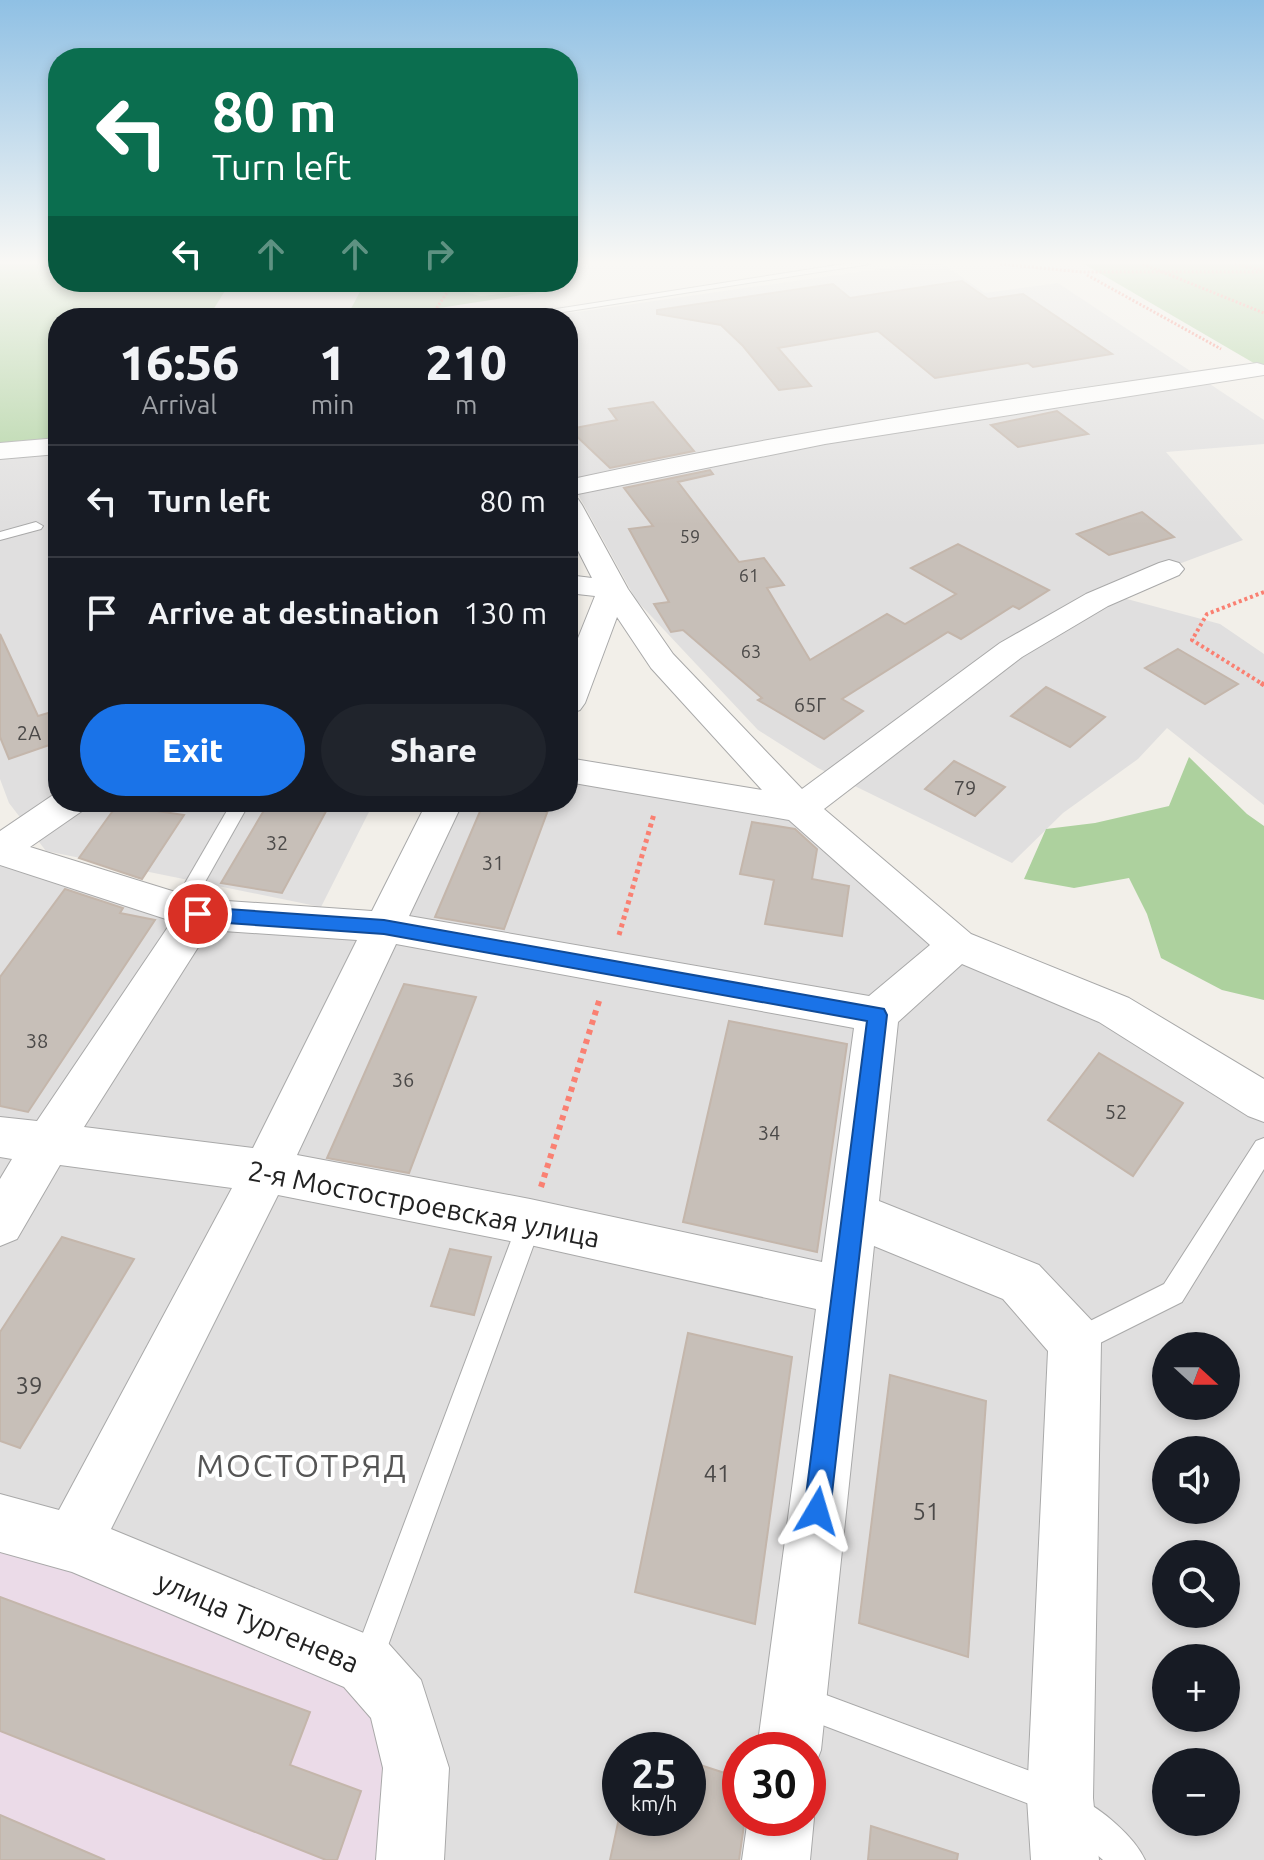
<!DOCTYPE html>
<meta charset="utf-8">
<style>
body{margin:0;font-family:Ubuntu,sans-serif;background:#20242c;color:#f1f3f6;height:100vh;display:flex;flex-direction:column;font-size:30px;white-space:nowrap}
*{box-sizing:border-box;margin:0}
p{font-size:26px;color:#9ea1a6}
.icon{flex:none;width:44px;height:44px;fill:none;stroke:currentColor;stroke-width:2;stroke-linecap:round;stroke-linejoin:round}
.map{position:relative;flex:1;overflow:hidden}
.details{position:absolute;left:48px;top:308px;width:530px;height:504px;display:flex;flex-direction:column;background:#171b24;border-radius:32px;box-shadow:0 4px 12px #0003}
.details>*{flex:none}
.guide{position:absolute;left:48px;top:48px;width:530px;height:244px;border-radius:32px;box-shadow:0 4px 12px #0003;background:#0b6e4f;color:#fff;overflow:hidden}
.needle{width:52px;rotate:111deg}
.fabs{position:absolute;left:1152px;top:1332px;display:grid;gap:16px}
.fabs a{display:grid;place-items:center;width:88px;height:88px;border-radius:50%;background:#171b24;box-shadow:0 4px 12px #0003;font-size:40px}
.speed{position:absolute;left:602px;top:1732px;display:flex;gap:16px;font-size:40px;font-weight:700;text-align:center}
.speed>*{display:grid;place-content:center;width:104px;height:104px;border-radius:50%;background:#171b24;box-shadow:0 4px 12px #0003;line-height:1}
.speed small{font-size:20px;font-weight:400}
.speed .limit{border:12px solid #d22;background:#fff;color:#111}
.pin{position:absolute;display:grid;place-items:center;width:68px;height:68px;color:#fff;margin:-34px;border:4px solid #fff;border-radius:50%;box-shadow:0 2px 8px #0007}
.me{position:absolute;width:88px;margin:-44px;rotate:7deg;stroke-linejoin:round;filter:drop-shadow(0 0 6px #0008)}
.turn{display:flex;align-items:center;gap:28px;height:168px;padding:0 32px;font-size:36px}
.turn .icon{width:104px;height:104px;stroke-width:2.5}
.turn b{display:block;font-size:56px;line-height:68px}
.lanes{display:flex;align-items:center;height:76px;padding:0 32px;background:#0003;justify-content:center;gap:40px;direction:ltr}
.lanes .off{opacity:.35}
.eta{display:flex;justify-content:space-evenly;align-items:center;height:136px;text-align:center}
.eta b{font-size:48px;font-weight:800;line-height:56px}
.cta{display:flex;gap:16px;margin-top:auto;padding:16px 32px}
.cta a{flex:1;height:92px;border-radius:48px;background:#1a73e8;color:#fff;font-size:32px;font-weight:800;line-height:92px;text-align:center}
.cta a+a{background:#20242c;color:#f1f3f6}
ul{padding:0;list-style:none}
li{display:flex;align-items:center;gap:24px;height:112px;padding:0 32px;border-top:2px solid #363941}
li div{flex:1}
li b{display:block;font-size:30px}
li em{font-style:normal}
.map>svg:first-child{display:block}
.residential{fill:#e0dfdf;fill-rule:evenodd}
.industrial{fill:#ebdbe8}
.grass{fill:#cdebb0}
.forest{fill:#add19e}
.building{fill:#c7bfb8;stroke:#c4b6ab;stroke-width:2}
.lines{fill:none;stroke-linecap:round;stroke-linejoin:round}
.lane-casing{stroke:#a9a9a9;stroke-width:2}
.street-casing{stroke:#a9a9a9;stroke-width:2}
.path-far3{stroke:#fa8072;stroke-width:3;stroke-dasharray:2 2;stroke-linecap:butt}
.path-far2{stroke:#fa8072;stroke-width:4;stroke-dasharray:3 3;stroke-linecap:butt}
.path-far1{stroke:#fa8072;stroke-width:5;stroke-dasharray:4 4;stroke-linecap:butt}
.path{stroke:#fa8072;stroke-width:6;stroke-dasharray:5 5;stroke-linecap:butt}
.lane{fill:#fff;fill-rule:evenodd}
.street{fill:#fff;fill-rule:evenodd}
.route{fill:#1a73e8;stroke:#114b97;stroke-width:2}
.labels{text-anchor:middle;stroke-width:8;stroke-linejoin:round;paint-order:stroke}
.far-number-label{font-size:18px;fill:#4b4948}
.number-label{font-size:20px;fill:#4b4948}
.near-number-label{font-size:24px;fill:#4b4948}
.near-street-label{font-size:28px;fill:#222;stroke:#fff}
.near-neighbourhood-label{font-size:32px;letter-spacing:2px;fill:#555;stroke:#fff}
</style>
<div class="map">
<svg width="1264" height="1860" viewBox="0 0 1264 1860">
<rect width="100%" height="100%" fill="#f2efe9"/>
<g class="residential">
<polygon points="914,264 943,264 985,293 1058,283 1264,420 1264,444 1166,452 1243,540 1168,568 1112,595 1220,624 1264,654 1264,805 1167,728 1138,759 1063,813 1012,863 818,768 758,730 636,600 568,476 568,318 535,318"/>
<polygon points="58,451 58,802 374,802 321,907 46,851 9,803 0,779 0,457"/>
<path d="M568 761 753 790 957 945 1264 1102V1860H410L0 1523V851L198 914 384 927 462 802H568ZM1166 1346H1226V1406H1166ZM1166 1450H1226V1510H1166ZM1166 1554H1226V1614H1166ZM1166 1658H1226V1718H1166ZM620 1750H688V1818H620ZM740 1750H808V1818H740ZM1166 1762H1226V1822H1166Z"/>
</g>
<polygon class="industrial" points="0,1523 366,1665 409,1860 0,1860"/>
<polygon class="grass" points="444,282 532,282 530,290 481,296 439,286"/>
<g class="forest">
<polygon points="0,264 58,264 58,282 255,282 228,286 208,318 58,318 58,441 0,446"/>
<polygon points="1084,264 1264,264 1264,369"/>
<polygon points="341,282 444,282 440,286 481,296 530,290 532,282 539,282 536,293 433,309 426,318 346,318 363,286"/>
<polygon points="1189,757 1247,814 1264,826 1264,1000 1222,990 1161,958 1147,914 1129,878 1074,888 1024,879 1046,829 1095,823 1169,806"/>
</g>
<g class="building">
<polygon points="962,281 988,299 1023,294 1112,354 1033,367 1028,363 935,378 878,331 778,348 811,386 779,390 743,346 721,325 657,314 657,310 833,284 850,298"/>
<polygon points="653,402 694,451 610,468 569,429 617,420 609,409"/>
<polygon points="1057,411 1088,434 1018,447 991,425"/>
<polygon points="710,470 713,474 678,482 739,562 764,558 784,585 767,588 810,660 887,614 905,624 956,594 911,568 958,544 1049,590 1019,609 1013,606 961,639 948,632 842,699 863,711 824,739 758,700 762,698 683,630 671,632 654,604 669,602 629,529 653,526 624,488"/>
<polygon points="1142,512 1174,537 1109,555 1077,534"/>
<polygon points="0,634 38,716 58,710 58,742 9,759 0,737"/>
<polygon points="1178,649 1238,684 1205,704 1145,668"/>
<polygon points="1046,687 1105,717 1070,747 1011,716"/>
<polygon points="954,761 1005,787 975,816 925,789"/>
<polygon points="269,802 331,802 282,893 221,883"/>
<polygon points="484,802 551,802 504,929 435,917"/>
<polygon points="117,805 184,815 142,879 79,858"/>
<polygon points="752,822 795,829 817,849 812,879 849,886 842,936 765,924 774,880 740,874"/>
<polygon points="65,889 123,908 120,913 155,920 28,1112 0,1106 0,977"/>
<polygon points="404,984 476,997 409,1173 327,1158"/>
<polygon points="729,1021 847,1044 817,1252 683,1222"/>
<polygon points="1099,1053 1183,1103 1133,1176 1048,1120"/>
<polygon points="62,1237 134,1259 20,1448 0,1441 0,1332"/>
<polygon points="450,1249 491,1257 474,1315 431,1306"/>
<polygon points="688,1333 792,1357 755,1624 635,1592"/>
<polygon points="890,1375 986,1401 968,1657 859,1623"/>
<polygon points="0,1597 310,1712 290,1765 361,1791 337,1860 326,1860 0,1731"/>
<polygon points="688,1761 740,1778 740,1818 745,1818 739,1860 610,1860 619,1818 688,1818"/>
<polygon points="0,1815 105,1860 0,1860"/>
<polygon points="871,1826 958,1854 957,1860 868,1860"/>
</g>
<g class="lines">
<g class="lane-casing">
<g id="lane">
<polygon points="844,264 870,264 525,318 498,318"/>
<polygon points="36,522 43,526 41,529 0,540 0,532"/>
<polygon points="232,802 250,802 187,914 173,914 170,909"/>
<polygon points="1264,1138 1264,1169 1182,1302 1084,1351 1075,1355 1066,1351 1062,1342 1066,1333 1164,1284 1256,1141"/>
<polygon points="530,1211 539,1214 542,1222 378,1673 367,1677 356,1673 352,1662 518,1222 521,1214"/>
<path d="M802 1686 1065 1784 1070 1796 1067 1803 1078 1798C1101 1808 1135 1837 1145 1860H1103L1066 1827 1061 1815 1064 1808 1053 1813 791 1713 786 1702 791 1691Z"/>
</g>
</g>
<g class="street-casing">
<g id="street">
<path d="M1257 363 1264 365V375L825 444 568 496V480C796 430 1026 396 1257 363Z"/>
<polygon points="58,438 58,454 0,459 0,443"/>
<path d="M568 497 578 499 582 505 628 589 673 654 802 789 1000 643 1086 594 1159 563 1169 560 1179 563 1184 569 1179 575 1108 606 1022 657 824 809 971 934 1129 998 1264 1079V1122L1248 1116 1099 1022 962 964 898 1022 879 1201 1039 1265 1094 1323 1101 1342 1093 1798 1099 1860H1031L1027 1798 1048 1351 1003 1299 874 1246 821 1750 812 1773 808 1774V1750H757L816 1309 530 1245 278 1195 111 1529 388 1643 421 1680 449 1768 444 1860H376L383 1768 371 1718 344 1687 72 1572 0 1552V1494L59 1510 232 1188 60 1165 17 1239 0 1246V1179L12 1159 0 1157V1117L37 1121 172 921 0 865V831L56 793 58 802H87L82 811 30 847 198 899 372 911 427 802H463L409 916 869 996 930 945 789 820 568 782V758L762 790 651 668 617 617 585 703 580 710 568 714V663L595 596 568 593V575L592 578 568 531ZM209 930 357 940 253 1148 84 1127ZM396 944 854 1028 822 1262 530 1199 297 1155Z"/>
<polygon points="808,1803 814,1818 810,1860 742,1860 748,1818 808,1818"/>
</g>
</g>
<g class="path-far3">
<polyline points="1000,264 1082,272 1264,272"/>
<polyline points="1143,264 1264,313"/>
<polyline points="1234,264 1263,270"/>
<polyline points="1087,275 1221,349"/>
<polyline points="151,282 181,287 213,282"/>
<polyline points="430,318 454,282"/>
</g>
<polyline class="path-far2" points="1264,592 1207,614 1192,640 1264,685"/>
<g class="path-far1">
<polyline points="1261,683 1264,685"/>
<polyline points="619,935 654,814"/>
</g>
<polyline class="path" points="541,1187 600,998"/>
<use href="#lane" class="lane"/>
<use href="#street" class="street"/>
</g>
<linearGradient id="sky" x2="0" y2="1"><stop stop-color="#8fc0e4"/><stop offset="0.5" stop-color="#f9f8f5"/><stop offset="1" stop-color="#f9f8f5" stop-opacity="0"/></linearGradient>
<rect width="1264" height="525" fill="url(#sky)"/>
<polygon class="route" points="198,907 384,920 884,1009 887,1015 830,1511 826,1520 817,1524 808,1520 804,1511 867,1021 384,934 198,921 189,914"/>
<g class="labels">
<g class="far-number-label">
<text x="690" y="543">59</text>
<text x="749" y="582">61</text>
<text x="751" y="658">63</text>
</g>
<g class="number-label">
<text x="810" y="712">65Г</text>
<text x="29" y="740">2А</text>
<text x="965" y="795">79</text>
<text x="277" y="850">32</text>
<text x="493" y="870">31</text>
<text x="37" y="1048">38</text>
<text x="403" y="1087">36</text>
<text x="1116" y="1119">52</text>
<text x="769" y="1140">34</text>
</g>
<g class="near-number-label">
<text x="29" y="1394">39</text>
<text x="717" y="1482">41</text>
<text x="926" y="1520">51</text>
</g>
<g class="near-street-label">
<text transform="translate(424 1204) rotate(11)" y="10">2-я Мостостроевская улица</text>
<text transform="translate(258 1622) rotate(23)" y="10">улица Тургенева</text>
</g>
<g class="near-neighbourhood-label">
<text x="302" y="1477">МОСТОТРЯД</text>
</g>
</g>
</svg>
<div class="fabs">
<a><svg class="needle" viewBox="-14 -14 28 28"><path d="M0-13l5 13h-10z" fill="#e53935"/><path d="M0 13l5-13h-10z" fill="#9ea1a6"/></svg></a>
<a><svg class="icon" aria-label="sound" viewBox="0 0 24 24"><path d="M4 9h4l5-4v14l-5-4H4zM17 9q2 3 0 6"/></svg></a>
<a><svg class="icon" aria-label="search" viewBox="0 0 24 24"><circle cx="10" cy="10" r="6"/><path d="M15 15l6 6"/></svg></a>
<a>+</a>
<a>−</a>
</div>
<div class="speed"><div>25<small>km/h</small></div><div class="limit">30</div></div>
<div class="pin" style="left:198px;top:914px;background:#d93025"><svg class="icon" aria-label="arrive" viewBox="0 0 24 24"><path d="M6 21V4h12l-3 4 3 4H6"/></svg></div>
<svg class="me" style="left:817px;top:1511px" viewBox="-20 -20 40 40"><path d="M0-17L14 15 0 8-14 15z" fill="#1a73e8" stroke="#fff" stroke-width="4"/></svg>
<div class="guide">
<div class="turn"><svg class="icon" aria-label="left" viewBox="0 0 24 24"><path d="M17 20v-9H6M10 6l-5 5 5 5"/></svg><div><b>80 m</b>Turn left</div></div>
<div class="lanes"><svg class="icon" aria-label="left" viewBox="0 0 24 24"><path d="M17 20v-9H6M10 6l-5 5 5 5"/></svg><svg class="icon off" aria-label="ahead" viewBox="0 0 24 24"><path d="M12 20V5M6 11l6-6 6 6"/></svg><svg class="icon off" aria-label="ahead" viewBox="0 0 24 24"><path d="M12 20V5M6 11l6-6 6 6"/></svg><svg class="icon off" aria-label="right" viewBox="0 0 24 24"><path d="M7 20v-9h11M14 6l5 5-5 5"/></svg></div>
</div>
<section class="details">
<div class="eta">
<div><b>16:56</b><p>Arrival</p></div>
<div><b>1</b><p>min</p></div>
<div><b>210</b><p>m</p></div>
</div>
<ul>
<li><svg class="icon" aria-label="left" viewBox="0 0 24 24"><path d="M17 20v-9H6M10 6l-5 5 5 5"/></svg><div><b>Turn left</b></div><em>80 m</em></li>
<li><svg class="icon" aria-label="arrive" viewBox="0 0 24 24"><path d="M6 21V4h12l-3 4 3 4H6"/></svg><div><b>Arrive at destination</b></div><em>130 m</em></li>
</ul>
<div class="cta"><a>Exit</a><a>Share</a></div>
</section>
</div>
